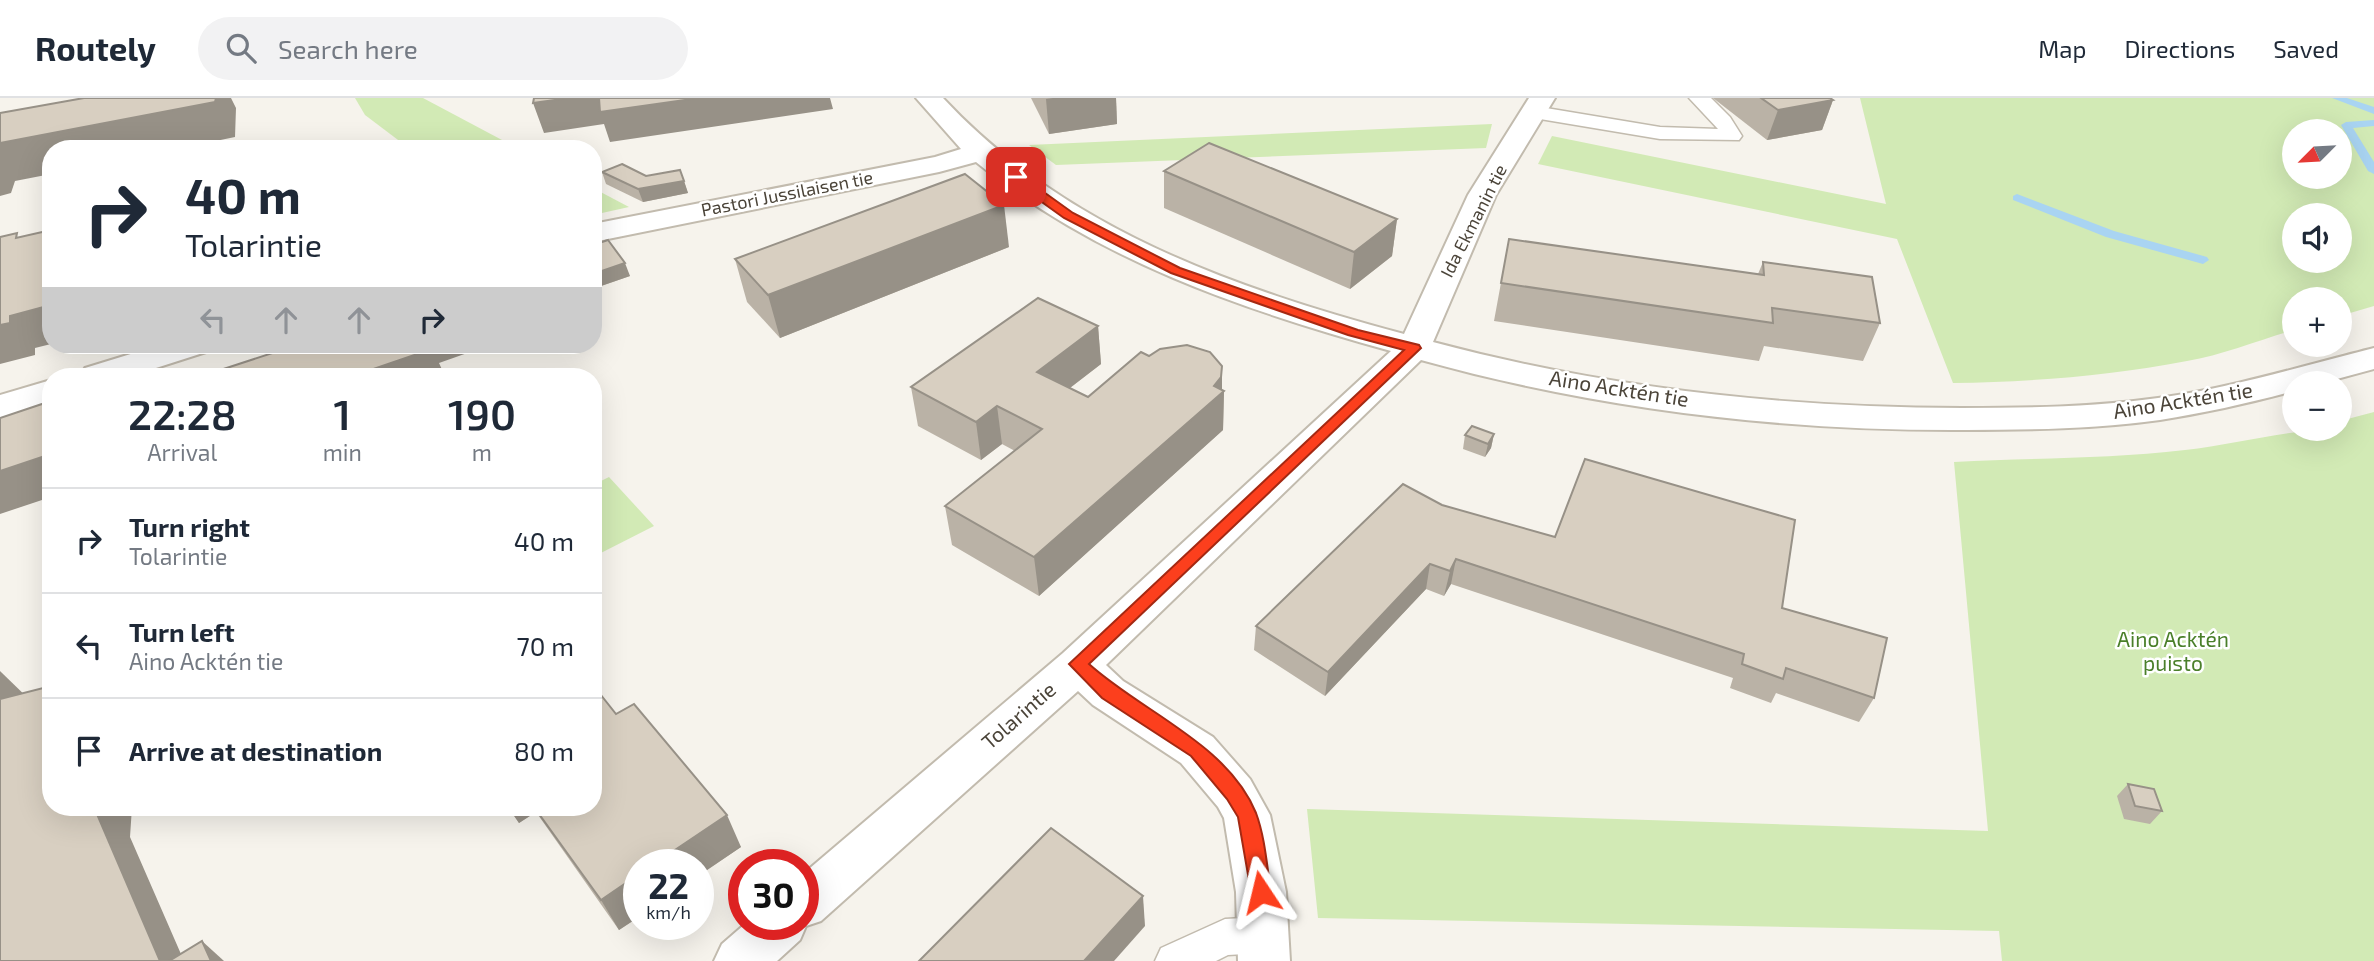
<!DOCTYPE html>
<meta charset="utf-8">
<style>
body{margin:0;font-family:"Exo 2",sans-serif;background:#f2f2f3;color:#1f2937;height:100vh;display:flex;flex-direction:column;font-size:26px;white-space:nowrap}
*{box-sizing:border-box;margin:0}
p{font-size:23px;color:#747a83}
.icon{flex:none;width:38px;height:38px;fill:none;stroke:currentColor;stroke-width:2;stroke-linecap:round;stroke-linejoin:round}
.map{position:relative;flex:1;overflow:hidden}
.sheet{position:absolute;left:42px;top:270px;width:560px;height:448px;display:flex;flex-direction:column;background:#fff;border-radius:28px;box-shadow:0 7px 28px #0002}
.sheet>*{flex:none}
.guide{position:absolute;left:42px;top:42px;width:560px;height:214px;border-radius:28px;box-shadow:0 7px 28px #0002;background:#fff;color:#1f2937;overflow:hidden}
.needle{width:46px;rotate:246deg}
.fabs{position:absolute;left:2282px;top:21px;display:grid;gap:14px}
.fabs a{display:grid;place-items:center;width:70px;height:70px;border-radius:50%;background:#fff;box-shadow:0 7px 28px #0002;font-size:35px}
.speed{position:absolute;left:623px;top:751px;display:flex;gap:14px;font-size:35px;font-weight:700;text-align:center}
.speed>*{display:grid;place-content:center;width:91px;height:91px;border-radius:50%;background:#fff;box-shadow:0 7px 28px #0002;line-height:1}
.speed small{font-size:18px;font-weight:400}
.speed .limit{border:10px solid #d22;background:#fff;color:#111}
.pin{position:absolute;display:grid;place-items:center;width:60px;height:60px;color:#fff;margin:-30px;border-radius:14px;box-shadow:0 4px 10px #0006}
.me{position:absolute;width:77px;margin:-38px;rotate:350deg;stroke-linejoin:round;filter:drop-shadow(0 0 5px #0008)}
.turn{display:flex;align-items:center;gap:24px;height:147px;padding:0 28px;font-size:32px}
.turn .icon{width:91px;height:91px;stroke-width:2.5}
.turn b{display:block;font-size:49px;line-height:60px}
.lanes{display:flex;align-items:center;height:66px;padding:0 28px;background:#0003;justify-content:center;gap:35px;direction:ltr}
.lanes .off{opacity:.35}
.eta{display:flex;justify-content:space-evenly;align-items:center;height:119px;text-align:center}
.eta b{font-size:42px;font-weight:600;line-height:49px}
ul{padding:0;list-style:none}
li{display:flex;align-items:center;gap:21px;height:105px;padding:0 28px;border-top:2px solid #e0e1e3}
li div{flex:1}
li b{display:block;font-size:26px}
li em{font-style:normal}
header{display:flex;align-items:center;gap:42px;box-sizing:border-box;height:98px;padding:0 35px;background:#fff;border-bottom:2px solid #e0e1e3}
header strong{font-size:33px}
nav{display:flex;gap:38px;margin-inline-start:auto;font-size:24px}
.search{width:490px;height:63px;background:#f2f2f3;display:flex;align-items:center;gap:18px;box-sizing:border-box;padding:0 24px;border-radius:38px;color:#747a83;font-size:26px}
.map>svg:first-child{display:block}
.green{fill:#d2eab5;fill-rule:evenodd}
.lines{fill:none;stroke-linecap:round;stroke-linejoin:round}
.stream{fill:#a9d4f2;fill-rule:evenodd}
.lane-casing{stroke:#c2bbae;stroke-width:3}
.street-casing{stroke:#c2bbae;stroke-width:4}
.lane{fill:#fff;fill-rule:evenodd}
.street{fill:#fff;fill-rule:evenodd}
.wall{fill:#bab2a6}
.shaded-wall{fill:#979187}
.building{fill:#d8cfc1;stroke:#979187;stroke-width:2}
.route{fill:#fc3f1d;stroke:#a42913;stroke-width:2}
.labels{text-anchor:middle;stroke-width:5;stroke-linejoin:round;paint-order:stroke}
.far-street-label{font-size:18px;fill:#4b4439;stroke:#fff}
.street-label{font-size:21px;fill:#4b4439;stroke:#fff}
.park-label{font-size:21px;fill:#4a7f2a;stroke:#fff}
</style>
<header>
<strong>Routely</strong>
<div class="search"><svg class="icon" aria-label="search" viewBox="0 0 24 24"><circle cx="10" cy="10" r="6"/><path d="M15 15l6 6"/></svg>Search here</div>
<nav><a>Map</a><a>Directions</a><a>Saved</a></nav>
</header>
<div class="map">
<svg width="2374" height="863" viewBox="0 0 2374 863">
<rect width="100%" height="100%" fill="#f6f3ec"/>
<g class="green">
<polygon points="355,0 423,0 519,51 410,51 365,17"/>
<path d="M1860 0H2374V208L2340 218V201H2294V232C2259 242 2223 257 2187 263 2109 278 2031 284 1953 285L1897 141 1538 66 1552 38 1886 106ZM2294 33H2340V79H2294ZM2294 117H2340V163H2294Z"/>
<polygon points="1492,26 1486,50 1056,67 1029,47"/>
<polygon points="593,90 629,109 593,117"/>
<path d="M2374 314V863H2002L1999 833 1318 820 1307 711 1988 733 1954 364C2031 360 2109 361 2185 352 2237 346 2288 331 2340 331V323Z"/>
<polygon points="609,379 654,428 593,459 593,387"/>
</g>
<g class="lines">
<g class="stream">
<polygon points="2332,0 2347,0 2374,9 2374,16"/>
<polygon points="2374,22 2374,28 2353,30 2374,64 2374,76 2368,73 2341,27 2346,24"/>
<polygon points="2017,96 2114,133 2207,159 2209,162 2203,166 2106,139 2013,102 2013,98"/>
</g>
<g class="lane-casing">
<g id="lane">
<polygon points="1689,0 1711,0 1730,19 1742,38 1739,42 1660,41 1534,20 1527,18 1524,14 1527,10 1534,8 1660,29 1718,31"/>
<polygon points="1262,819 1276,824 1281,837 1276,850 1262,855 1228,857 1216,863 1155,863 1161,850 1225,821"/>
</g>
</g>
<g class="street-casing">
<g id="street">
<path d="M916 0H943C1066 132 1234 190 1404 236L1468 97 1529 0H1555L1496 97 1433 244C1605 290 1785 310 1962 310 2027 310 2093 309 2158 300 2231 290 2302 268 2374 250V271L2322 285H2294V293C2250 305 2205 315 2160 322 2096 331 2030 332 1965 332 1782 333 1597 311 1421 262L1106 567 1123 583 1213 639 1250 681 1270 717 1286 794 1290 863H1238L1236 794 1224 720 1218 709 1181 665 1093 607 1078 593 821 823 806 828 800 842 777 863H714L722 846 745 826H803V776L1063 555 1391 253C1243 212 1096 162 976 64L939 74 593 144V126L935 59 961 51Z"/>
<polygon points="160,247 211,247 206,254 131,278 80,278 85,270"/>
<polygon points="51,282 51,305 0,320 0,297"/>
</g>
</g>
<use href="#lane" class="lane"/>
<use href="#street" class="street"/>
</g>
<g class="wall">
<polygon points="1031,0 1116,0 1117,26 1049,36"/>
<polygon points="1713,0 1830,0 1833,2 1822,32 1767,42"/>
<polygon points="1164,73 1397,121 1392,158 1350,191 1164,110"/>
<polygon points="602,74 684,83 688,95 643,104 606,86"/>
<polygon points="1509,141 1758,176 1763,164 1880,225 1863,263 1764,248 1759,263 1494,223"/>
<polygon points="593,147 630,178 601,188 593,177"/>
<polygon points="1009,149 780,240 747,204 735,161"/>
<polygon points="1098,228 1101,266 1070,290 1088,299 1222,292 1224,293 1223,332 1039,498 952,447 945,408 1015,353 1002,346 981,362 918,328 911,289"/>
<polygon points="1494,336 1491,350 1485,359 1463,351 1465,337"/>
<polygon points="1442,407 1782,510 1874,600 1859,624 1776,595 1771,605 1730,590 1733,580 1451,486 1444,498 1426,491 1325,598 1254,552 1256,528"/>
<polygon points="616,616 741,749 619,832 536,714 519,725 508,709 593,709"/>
<polygon points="2128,686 2162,713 2150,726 2124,721 2117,698"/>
</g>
<g class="shaded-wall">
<polygon points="216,0 231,0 236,10 235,39 177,51 51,51 51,76 15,83 11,95 0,98 0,45"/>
<polygon points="569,0 830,0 833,11 610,44 604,26 544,35 533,5"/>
<polygon points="1053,0 1116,0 1117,26 1049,36 1046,1"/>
<polygon points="1833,2 1822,32 1767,42 1778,12"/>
<polygon points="684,83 688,95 643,104 638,91"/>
<polygon points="1004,107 1009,149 780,240 768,197"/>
<polygon points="1397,121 1392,158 1350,191 1354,154"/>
<polygon points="625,165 630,178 601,188 596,175"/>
<polygon points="51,207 51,246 35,250 35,257 0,266 0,227 10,218"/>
<polygon points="1098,228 1101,266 1041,312 1037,274"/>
<polygon points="429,247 490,247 439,265 445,278 353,278"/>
<polygon points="1222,268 1222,295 1224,293 1223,332 1039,498 1034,459"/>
<polygon points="997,308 1002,346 981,362 976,324"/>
<polygon points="1494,336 1491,350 1485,359 1488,346"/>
<polygon points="51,356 51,399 0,416 0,373"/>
<polygon points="1456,461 1451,486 1444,498 1450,473"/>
<polygon points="1430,466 1426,491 1325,598 1328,574"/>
<polygon points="0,573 34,606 0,620"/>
<polygon points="94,709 132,709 130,739 184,863 160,863"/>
<polygon points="508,709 532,709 536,714 519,725"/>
<polygon points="727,717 741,749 698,778 698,766 654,766"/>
<polygon points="639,776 639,819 619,832 601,802"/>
<polygon points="1143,798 1145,828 1114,863 1084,863"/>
<polygon points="202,843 224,863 211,863"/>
</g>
<g class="building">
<polygon points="84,0 216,0 215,4 0,45 0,15"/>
<polygon points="534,0 569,0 533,5"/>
<polygon points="599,0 699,0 600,14"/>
<polygon points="1761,0 1830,0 1833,2 1778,12"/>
<polygon points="1209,45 1397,121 1354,154 1164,73"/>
<polygon points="622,66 646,78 680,72 684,83 638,91 602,74"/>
<polygon points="965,76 1004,107 768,197 735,161"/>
<polygon points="51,132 51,207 10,218 10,225 0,227 0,139 17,135 16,140"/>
<polygon points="1509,141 1764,177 1763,164 1872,179 1880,225 1772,210 1773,225 1501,185"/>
<polygon points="608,142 625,165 596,175 593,171 593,147"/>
<polygon points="1038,200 1098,228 1037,274 1088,299 1141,254 1149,258 1160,251 1187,247 1210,254 1222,268 1221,279 1214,288 1224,293 1034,459 945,408 1042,331 997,308 976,324 911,289"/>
<polygon points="297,247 429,247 432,251 353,278 202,278"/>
<polygon points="51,303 51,356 0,373 0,320"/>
<polygon points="1472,328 1494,336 1488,346 1465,337"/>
<polygon points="1585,361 1795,422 1782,510 1887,540 1874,600 1786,570 1783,581 1742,566 1744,556 1456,461 1450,473 1430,466 1328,574 1256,528 1403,386 1442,407 1555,439"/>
<polygon points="593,587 616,616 634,606 727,717 654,766 639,766 639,776 601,802 534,709 593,709"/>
<polygon points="51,588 51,709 94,709 160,863 0,863 0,601"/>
<polygon points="2128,686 2154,691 2162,713 2135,708"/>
<polygon points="1051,730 1143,798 1084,863 919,863"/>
<polygon points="202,843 211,863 169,863"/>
</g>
<path class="route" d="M1011 77H1020L1073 115 1180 170 1358 232 1419 247 1421 250 1089 566C1142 614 1228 646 1256 715 1265 739 1267 769 1271 794L1268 801 1261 803 1254 801 1251 794 1238 719 1227 701 1191 658 1102 600 1069 566 1404 252 1348 237 1171 175 1064 120 1011 82Z"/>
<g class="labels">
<g class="far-street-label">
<text transform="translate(787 96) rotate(-11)" y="6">Pastori Jussilaisen tie</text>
<text transform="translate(1474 123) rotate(-63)" y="6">Ida Ekmanin tie</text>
</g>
<g class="street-label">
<text transform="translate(1619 291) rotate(9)" y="7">Aino Acktén tie</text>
<text transform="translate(2183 303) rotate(-9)" y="7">Aino Acktén tie</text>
<text transform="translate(1019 618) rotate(-41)" y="7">Tolarintie</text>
</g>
<g class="park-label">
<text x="2173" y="549">Aino Acktén<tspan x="2173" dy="24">puisto</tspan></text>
</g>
</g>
</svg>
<div class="fabs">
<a><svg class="needle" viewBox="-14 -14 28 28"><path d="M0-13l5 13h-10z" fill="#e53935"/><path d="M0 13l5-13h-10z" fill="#747a83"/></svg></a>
<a><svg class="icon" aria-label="sound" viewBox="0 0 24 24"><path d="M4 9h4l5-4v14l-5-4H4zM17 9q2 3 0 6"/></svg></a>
<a>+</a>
<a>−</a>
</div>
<div class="speed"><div>22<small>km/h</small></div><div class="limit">30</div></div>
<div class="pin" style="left:1016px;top:79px;background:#d93025"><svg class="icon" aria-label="arrive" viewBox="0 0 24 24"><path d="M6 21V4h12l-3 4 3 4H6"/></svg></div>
<svg class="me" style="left:1261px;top:794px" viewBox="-20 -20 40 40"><path d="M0-17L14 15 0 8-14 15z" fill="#fc3f1d" stroke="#fff" stroke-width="4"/></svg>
<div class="guide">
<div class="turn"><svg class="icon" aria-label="right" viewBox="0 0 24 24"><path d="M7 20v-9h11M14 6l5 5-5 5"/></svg><div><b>40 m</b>Tolarintie</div></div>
<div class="lanes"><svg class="icon off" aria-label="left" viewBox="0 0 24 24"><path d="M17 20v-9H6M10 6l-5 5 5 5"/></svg><svg class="icon off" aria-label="ahead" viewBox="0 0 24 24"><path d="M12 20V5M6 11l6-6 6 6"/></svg><svg class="icon off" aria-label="ahead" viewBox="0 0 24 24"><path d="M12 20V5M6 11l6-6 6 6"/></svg><svg class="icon" aria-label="right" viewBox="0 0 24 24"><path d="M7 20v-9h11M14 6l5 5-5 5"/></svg></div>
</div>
<section class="sheet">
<div class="eta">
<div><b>22:28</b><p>Arrival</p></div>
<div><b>1</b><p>min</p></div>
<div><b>190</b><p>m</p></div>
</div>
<ul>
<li><svg class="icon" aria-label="right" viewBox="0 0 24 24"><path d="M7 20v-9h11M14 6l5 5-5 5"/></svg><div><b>Turn right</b><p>Tolarintie</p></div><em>40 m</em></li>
<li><svg class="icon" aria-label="left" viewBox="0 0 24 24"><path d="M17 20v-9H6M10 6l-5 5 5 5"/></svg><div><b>Turn left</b><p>Aino Acktén tie</p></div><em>70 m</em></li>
<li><svg class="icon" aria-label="arrive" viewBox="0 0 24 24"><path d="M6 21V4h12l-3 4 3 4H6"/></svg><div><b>Arrive at destination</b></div><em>80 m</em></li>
</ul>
</section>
</div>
